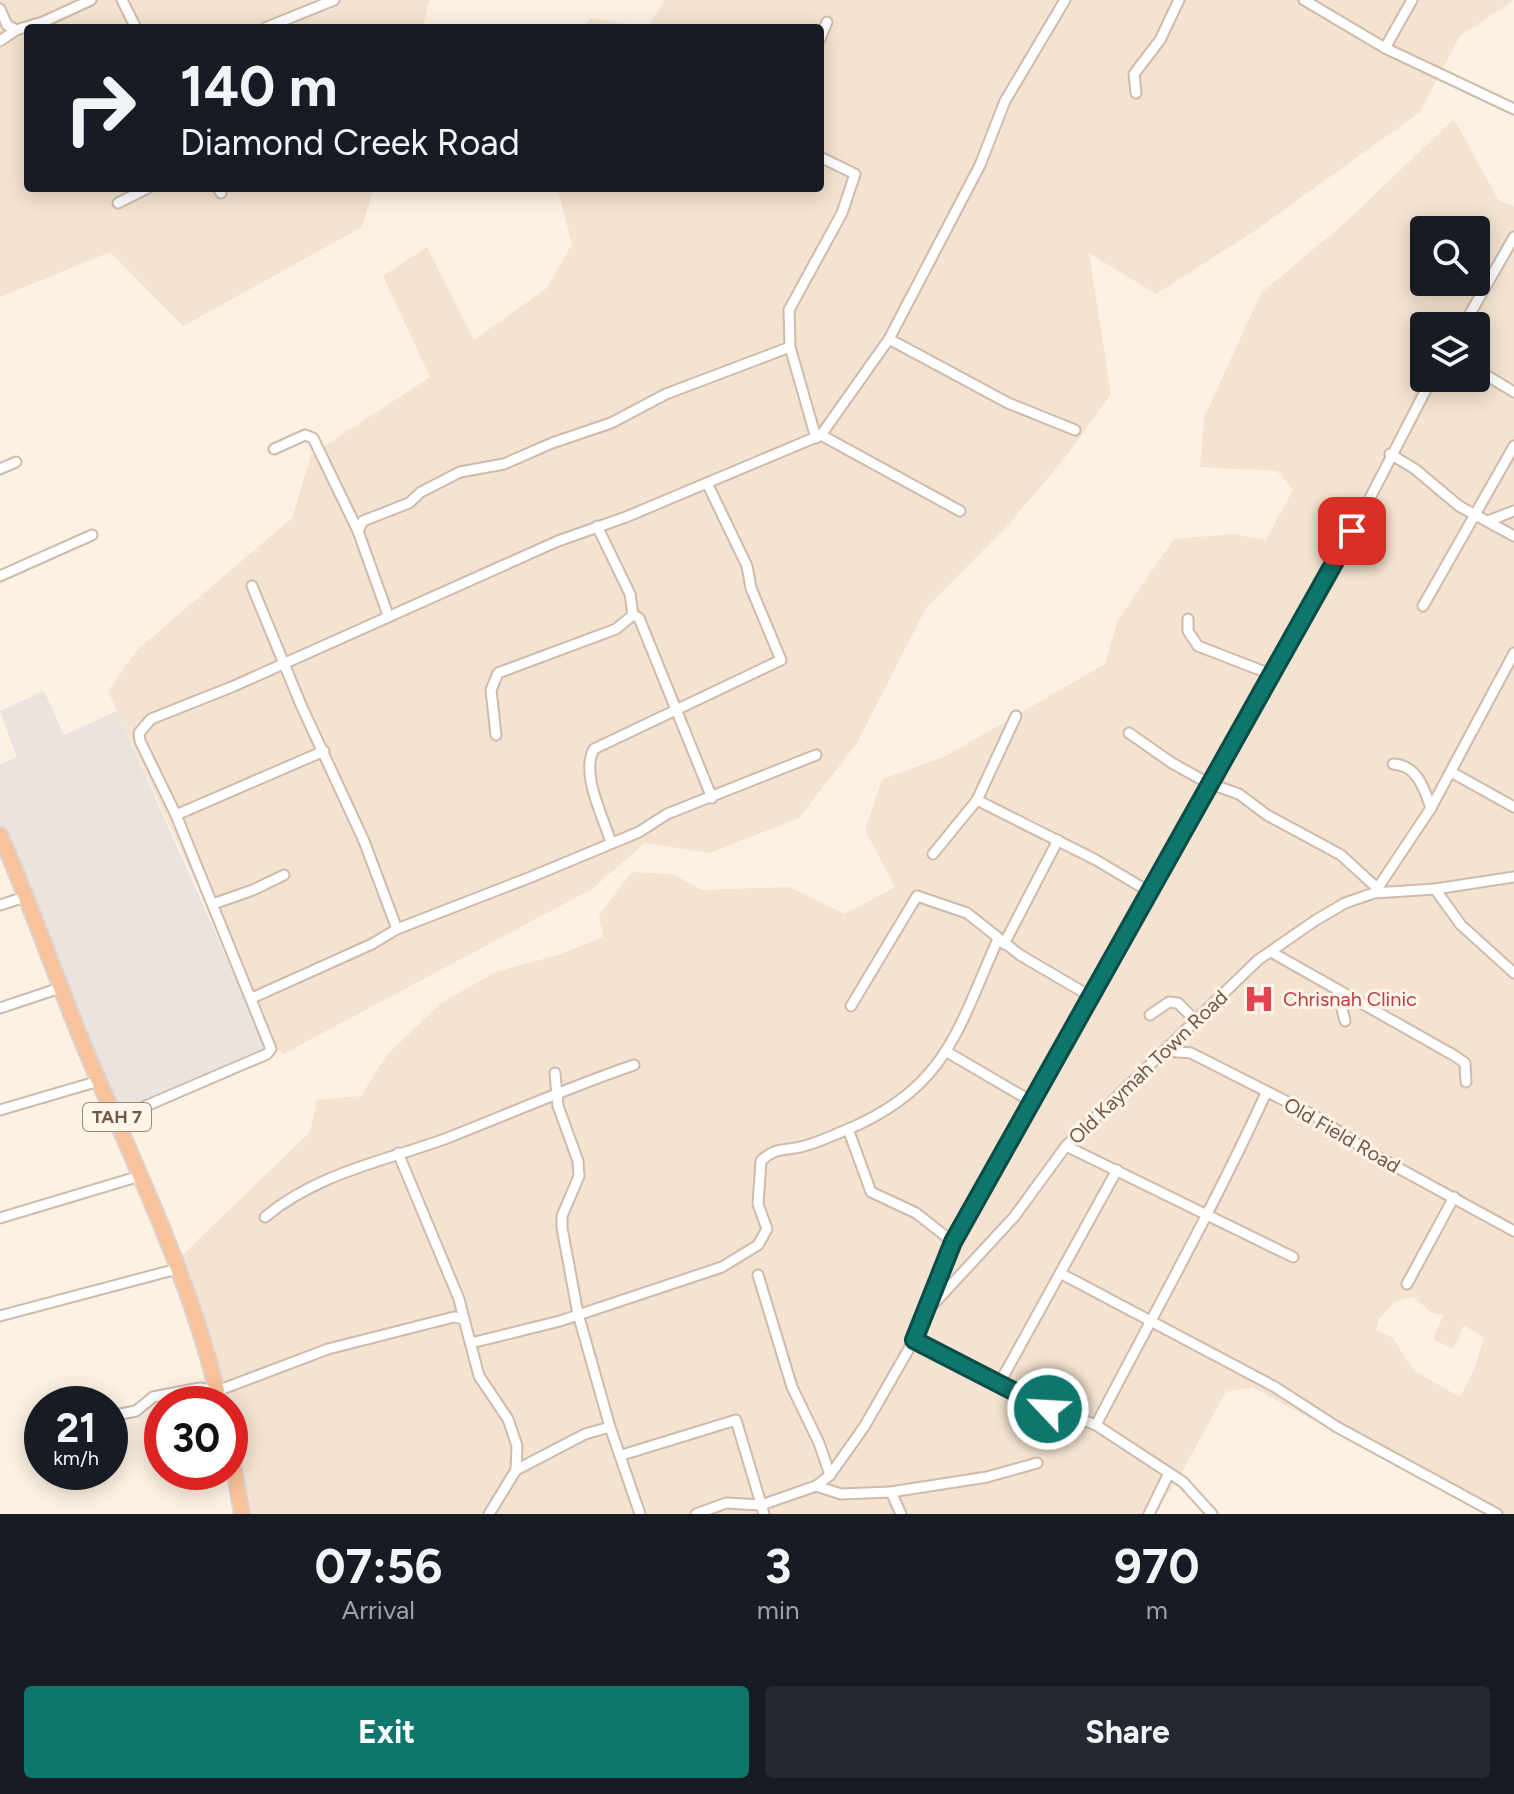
<!DOCTYPE html>
<style>
body{margin:0;font-family:Figtree,sans-serif;background:#242831;color:#f1f3f6;height:100vh;display:flex;flex-direction:column;font-size:30px;white-space:nowrap}
*{box-sizing:border-box;margin:0}
p{font-size:26px;color:#9ea1a6}
.icon{flex:none;width:44px;height:44px;fill:none;stroke:currentColor;stroke-width:2;stroke-linecap:round;stroke-linejoin:round}
.map{position:relative;height:1514px;overflow:hidden}
.side{display:flex;flex-direction:column;background:#171b24;flex:1}
.side>*{flex:none}
.hud{position:absolute;left:24px;top:24px;width:800px;height:168px;border-radius:8px;box-shadow:0 4px 20px #0003;background:#171b24;color:#f1f3f6;overflow:hidden}
.fabs{position:absolute;left:1410px;top:216px;display:grid;gap:16px}
.fabs a{display:grid;place-items:center;width:80px;height:80px;border-radius:8px;background:#171b24;box-shadow:0 4px 20px #0003;font-size:40px}
.speed{position:absolute;left:24px;top:1386px;display:flex;gap:16px;font-size:40px;font-weight:700;text-align:center}
.speed>*{display:grid;place-content:center;width:104px;height:104px;border-radius:50%;background:#171b24;box-shadow:0 4px 20px #0003;line-height:1}
.speed small{font-size:20px;font-weight:400}
.speed .limit{border:12px solid #d22;background:#fff;color:#111}
.pin{position:absolute;display:grid;place-items:center;width:68px;height:68px;color:#fff;margin:-34px;border-radius:16px;box-shadow:0 4px 12px #0006}
.me{position:absolute;width:88px;margin:-44px;rotate:295deg;stroke-linejoin:round;filter:drop-shadow(0 0 6px #0008)}
.turn{display:flex;align-items:center;gap:28px;height:168px;padding:0 24px;font-size:36px}
.turn .icon{width:104px;height:104px;stroke-width:2.5}
.turn b{display:block;font-size:56px;line-height:68px}
.eta{display:flex;justify-content:space-evenly;align-items:center;height:136px;text-align:center}
.eta b{font-size:48px;font-weight:700;line-height:56px}
.action{display:flex;gap:16px;margin-top:auto;padding:16px 24px}
.action a{flex:1;height:92px;border-radius:8px;background:#0f766e;color:#fff;font-size:32px;font-weight:700;line-height:92px;text-align:center}
.action a+a{background:#242831;color:#f1f3f6}
.map>svg:first-child{display:block}
.residential{fill:#f3e3d0;fill-rule:evenodd}
.industrial{fill:#ebe3dd}
.lines{fill:none;stroke-linecap:round;stroke-linejoin:round}
.minor-casing{stroke:#cfbbac;stroke-width:13}
.trunk-casing{stroke:#dbd3d0;stroke-width:18}
.minor{stroke:#fff;stroke-width:9}
.trunk{stroke:#f8c29a;stroke-width:14}
.route-casing{stroke:#0a4d48;stroke-width:20}
.route{stroke:#0f766e;stroke-width:14}
.labels{text-anchor:middle;stroke-width:6;stroke-linejoin:round;paint-order:stroke}
.shield{fill:#fff5e8;stroke:#9d8679;stroke-width:2}
.shield-label{font-size:18px;font-weight:bold;fill:#735749}
.health-label{font-size:20px;fill:#be3a42;stroke:#fff5e8;text-anchor:start}
.street-label{font-size:20px;fill:#735749;stroke:#fff5e8}
</style>
<div class="map">
<svg width="1514" height="1514" viewBox="0 0 1514 1514">
<rect width="100%" height="100%" fill="#fcf1e2"/>
<g class="residential">
<polygon points="0,0 430,0 422,28 28,28 28,188 374,188 362,227 183,326 110,252 0,297"/>
<polygon points="665,0 1514,0 1460,36 1420,112 1253,232 1156,294 1089,253 1111,394 1064,459 1007,526 926,608 857,743 799,818 710,853 645,843 592,889 283,1054 269,1042 108,691 137,650 292,518 311,455 430,377 383,276 427,247 474,340 547,288 572,244 557,188 820,188 820,28 579,28 592,18 647,27"/>
<path d="M1454 119 1499 201 1514 206V1514H1486L1252 1387 1226 1392 1178 1479 1154 1514H239L230 1451V1404H223L177 1260 310 1132 317 1100 361 1096 386 1056 441 1003 496 972 561 954 603 937 599 915 632 872 673 874 701 890 789 887 845 914 895 887 865 830 882 779 944 757 1105 664 1118 620 1174 539 1233 534 1266 540 1293 490 1277 471 1200 467 1204 418 1261 293 1347 221ZM1424 230H1476V282H1424ZM1424 326H1476V378H1424ZM1413 1297 1431 1312 1443 1315 1433 1339 1453 1349 1464 1325 1484 1338 1475 1368 1460 1397 1414 1371 1392 1337 1376 1330 1378 1320 1396 1301Z"/>
</g>
<polygon class="industrial" points="44,691 64,735 117,711 266,1047 119,1113 0,846 0,765 17,757 0,711"/>
<g class="lines">
<g class="minor-casing">
<g id="minor">
<polyline points="122,0 136,28"/>
<polyline points="1304,0 1385,48 1514,109"/>
<polyline points="0,9 7,25 16,30"/>
<polyline points="265,28 334,0"/>
<polyline points="820,39 827,22"/>
<polyline points="0,41 16,30 43,22 91,0"/>
<polyline points="1385,48 1412,0"/>
<polyline points="1136,93 1134,74 1160,40 1179,0"/>
<polyline points="218,188 221,193"/>
<polyline points="118,203 148,188"/>
<polyline points="1463,326 1514,237"/>
<polyline points="889,339 1008,403 1075,430"/>
<polyline points="1476,369 1514,392"/>
<polyline points="821,435 960,511"/>
<polyline points="816,438 790,347 789,310 842,213 855,174 820,157"/>
<polyline points="274,449 305,435 313,438 358,531"/>
<polyline points="1390,454 1415,469 1459,506 1514,536"/>
<polyline points="0,469 16,462"/>
<polyline points="1488,521 1514,511"/>
<polyline points="0,576 92,535"/>
<polyline points="252,586 301,705 364,841 397,929"/>
<polyline points="1423,606 1514,446"/>
<polyline points="388,615 358,531 363,521 409,503 421,492 460,472 504,464 552,443 611,423 666,394 790,347"/>
<polyline points="633,615 639,618 712,798"/>
<polyline points="1188,619 1188,631 1198,646 1273,675"/>
<polyline points="1129,733 1172,763 1208,783 1239,794 1267,815 1341,855 1377,888"/>
<polyline points="496,735 491,690 498,673 616,629 633,615 630,594 597,526"/>
<path d="M1393 764C1417 765 1424 788 1431 808"/>
<polyline points="1451,772 1514,807"/>
<polyline points="977,800 1016,716"/>
<polyline points="176,815 324,751"/>
<path d="M611 843C604 818 580 774 594 749L781 660 751 588 747 566 707 483"/>
<polyline points="933,854 977,800 1096,860 1148,891"/>
<polyline points="1435,889 1461,925 1514,973"/>
<polyline points="1375,892 1431,808 1514,653"/>
<polyline points="213,904 253,890 284,875"/>
<polyline points="0,905 28,896"/>
<polyline points="1004,944 1058,840"/>
<polyline points="1271,952 1455,1056 1465,1063 1466,1082"/>
<polyline points="1337,989 1345,1021"/>
<polyline points="252,998 372,944 397,929 531,877 639,832 667,814 816,755"/>
<polyline points="851,1006 917,896 967,913 1020,955 1090,996"/>
<polyline points="0,1008 60,988"/>
<polyline points="1150,1015 1169,1002 1178,1003 1196,1021"/>
<polyline points="1166,1051 1191,1053 1317,1117 1369,1152 1514,1231"/>
<polyline points="947,1052 1031,1101"/>
<polyline points="555,1073 558,1106 578,1161 579,1176 562,1216 562,1228 578,1314 610,1427"/>
<polyline points="0,1110 99,1081"/>
<polyline points="118,1118 267,1054 271,1049 176,815 140,741 139,733 151,719 234,686 558,541 626,517 821,435 889,339 980,165 1005,101 1065,0"/>
<polyline points="848,1129 871,1192 916,1213 953,1242"/>
<polyline points="1066,1146 1293,1257"/>
<polyline points="398,1153 459,1299 464,1319"/>
<path d="M265 1217C319 1172 386 1161 450 1137 511 1113 572 1086 634 1065"/>
<polyline points="0,1218 140,1176"/>
<polyline points="1060,1273 1275,1387 1337,1427 1497,1514"/>
<polyline points="758,1275 792,1387 819,1443 830,1475"/>
<polyline points="1407,1284 1454,1197"/>
<polyline points="928,1310 1014,1217 1066,1146 1258,960 1316,920 1345,903 1374,893 1435,889 1514,877"/>
<polyline points="0,1316 177,1269"/>
<polyline points="914,1340 1017,1395 1096,1425 1183,1482 1212,1514"/>
<path d="M471 1343 560 1321 722 1267 758 1245 767 1229 758 1204 761 1161C775 1147 784 1151 800 1147 815 1144 831 1136 846 1130 946 1089 958 1029 998 939"/>
<polyline points="999,1384 1117,1170"/>
<polyline points="110,1416 136,1411 153,1397 200,1388 217,1391 328,1349 454,1317 464,1319 479,1376 508,1419 517,1446 516,1470 489,1514"/>
<path d="M1096 1425C1153 1315 1214 1207 1266 1093"/>
<polyline points="622,1455 736,1420 764,1514"/>
<polyline points="516,1470 585,1434 610,1427 640,1514"/>
<polyline points="816,1486 841,1494 891,1492 901,1514"/>
<polyline points="891,1492 987,1477 1037,1463"/>
<polyline points="696,1514 726,1503 761,1505 816,1486 830,1475 864,1427 914,1340 953,1242 1208,783 1340,556 1432,378"/>
<polyline points="1149,1514 1169,1473"/>
</g>
</g>
<g class="trunk-casing">
<g id="trunk">
<path d="M0 835C36 915 62 998 98 1079 144 1184 194 1291 220 1404"/>
<polyline points="230,1447 242,1514"/>
</g>
</g>
<use href="#minor" class="minor"/>
<use href="#trunk" class="trunk"/>
</g>
<g class="lines">
<g class="route-casing">
<polyline id="route" points="1048,1409 914,1340 953,1242 1352,531"/>
</g>
<use href="#route" class="route"/>
</g>
<defs>
<g id="hospital-bare" transform="scale(2.4)"><path d="M-5-5h3v3.5h4V-5h3V5h-3V1.5h-4V5h-3Z" fill="#e0444e" stroke="#fff5e8" stroke-width="2.5" paint-order="stroke"/></g>
</defs>
<g fill-rule="evenodd">
<use href="#hospital-bare" x="1259" y="999"/>
</g>
<g class="labels">
<rect class="shield" x="83" y="1103" width="68" height="28" rx="6"/>
<g class="shield-label">
<text x="117" y="1123">TAH 7</text>
</g>
<g class="health-label">
<text x="1283" y="1006">Chrisnah Clinic</text>
</g>
<g class="street-label">
<text transform="translate(1148 1067) rotate(-44)" y="7">Old Kaymah Town Road</text>
<text transform="translate(1342 1135) rotate(30)" y="7">Old Field Road</text>
</g>
</g>
</svg>
<div class="fabs">
<a><svg class="icon" aria-label="search" viewBox="0 0 24 24"><circle cx="10" cy="10" r="6"/><path d="M15 15l6 6"/></svg></a>
<a><svg class="icon" aria-label="layers" viewBox="0 0 24 24"><path d="M12 4l9 5-9 5-9-5zM3 14l9 5 9-5"/></svg></a>
</div>
<div class="speed"><div>21<small>km/h</small></div><div class="limit">30</div></div>
<div class="pin" style="left:1352px;top:531px;background:#d93025"><svg class="icon" aria-label="arrive" viewBox="0 0 24 24"><path d="M6 21V4h12l-3 4 3 4H6"/></svg></div>
<svg class="me" style="left:1048px;top:1409px" viewBox="-20 -20 40 40"><circle r="17" fill="#0f766e" stroke="#fff" stroke-width="3"/><path d="M0-11L8 9 0 5-8 9z" fill="#fff"/></svg>
<div class="hud">
<div class="turn"><svg class="icon" aria-label="right" viewBox="0 0 24 24"><path d="M7 20v-9h11M14 6l5 5-5 5"/></svg><div><b>140 m</b>Diamond Creek Road</div></div>
</div>
</div>
<section class="side">
<div class="eta">
<div><b>07:56</b><p>Arrival</p></div>
<div><b>3</b><p>min</p></div>
<div><b>970</b><p>m</p></div>
</div>
<div class="action"><a>Exit</a><a>Share</a></div>
</section>
